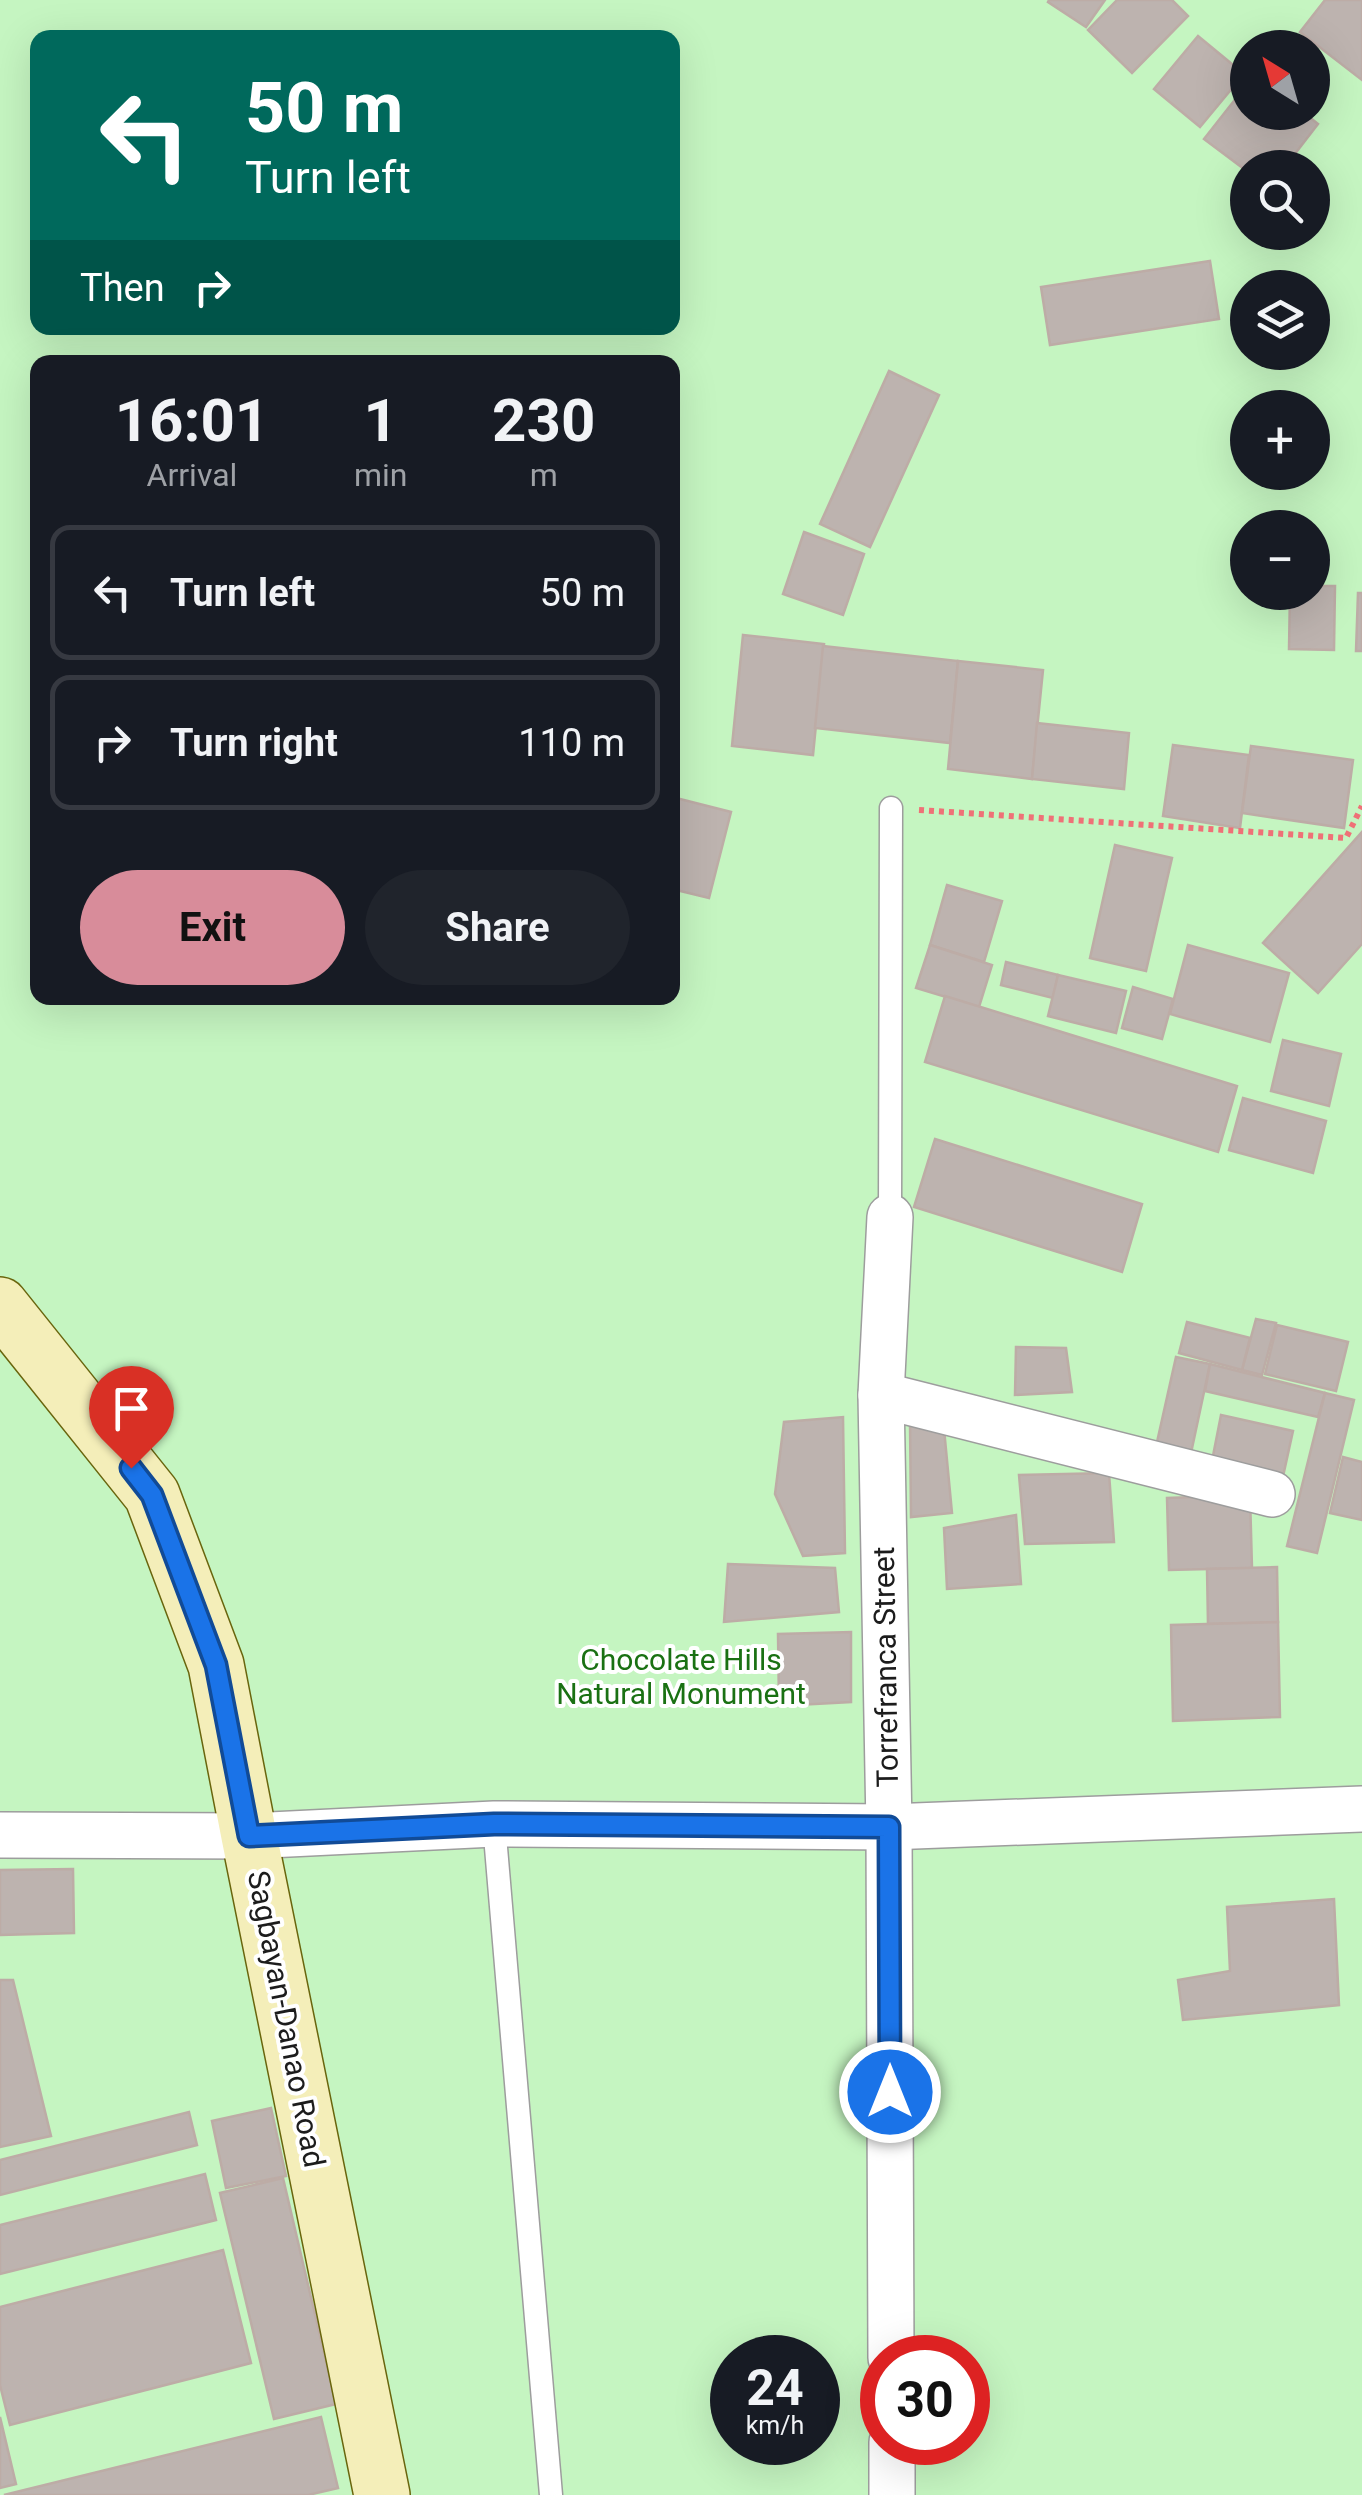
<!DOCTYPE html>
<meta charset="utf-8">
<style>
body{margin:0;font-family:Roboto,sans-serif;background:#20242c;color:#f1f3f6;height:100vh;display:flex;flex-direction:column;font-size:38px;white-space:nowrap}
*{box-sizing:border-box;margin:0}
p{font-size:32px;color:#9ea1a6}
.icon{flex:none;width:55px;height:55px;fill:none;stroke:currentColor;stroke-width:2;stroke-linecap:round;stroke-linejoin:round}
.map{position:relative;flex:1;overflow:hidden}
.sheet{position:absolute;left:30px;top:355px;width:650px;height:650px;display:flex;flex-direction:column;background:#171b24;border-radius:20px;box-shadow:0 10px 40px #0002}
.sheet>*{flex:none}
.guide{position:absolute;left:30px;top:30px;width:650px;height:305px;border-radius:20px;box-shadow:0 10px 40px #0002;background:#00695c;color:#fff;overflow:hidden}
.needle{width:65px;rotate:323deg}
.controls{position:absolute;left:1230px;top:30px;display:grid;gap:20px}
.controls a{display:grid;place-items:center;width:100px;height:100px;border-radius:50%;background:#171b24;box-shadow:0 10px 40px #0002;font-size:50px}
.speed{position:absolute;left:710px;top:2335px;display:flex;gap:20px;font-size:50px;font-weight:700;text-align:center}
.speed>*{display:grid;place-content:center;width:130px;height:130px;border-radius:50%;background:#171b24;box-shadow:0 10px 40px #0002;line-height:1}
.speed small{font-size:25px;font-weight:400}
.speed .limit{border:15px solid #d22;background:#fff;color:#111}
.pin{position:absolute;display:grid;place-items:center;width:85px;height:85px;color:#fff;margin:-102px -42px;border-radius:50% 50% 50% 0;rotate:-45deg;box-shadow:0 0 10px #0007}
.pin .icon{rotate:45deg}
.me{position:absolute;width:110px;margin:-55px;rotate:0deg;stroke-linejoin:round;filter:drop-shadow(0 0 8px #0008)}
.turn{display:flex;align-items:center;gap:35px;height:210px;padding:0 50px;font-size:45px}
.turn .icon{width:130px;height:130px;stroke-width:2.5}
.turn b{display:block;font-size:70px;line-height:85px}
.then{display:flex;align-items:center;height:95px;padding:0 50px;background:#0003;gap:20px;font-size:38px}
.eta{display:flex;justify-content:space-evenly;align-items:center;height:170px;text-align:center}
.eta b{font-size:60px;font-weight:700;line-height:70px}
.button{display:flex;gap:20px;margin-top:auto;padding:20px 50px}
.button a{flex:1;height:115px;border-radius:60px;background:#d88c9a;color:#111;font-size:40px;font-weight:700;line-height:115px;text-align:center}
.button a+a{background:#20242c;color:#f1f3f6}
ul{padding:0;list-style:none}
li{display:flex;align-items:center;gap:30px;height:135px;margin:0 20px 15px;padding:0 30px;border:5px solid #363941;border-radius:20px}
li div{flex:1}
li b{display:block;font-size:38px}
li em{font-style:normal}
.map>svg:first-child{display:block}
.park{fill:#c5f5c1;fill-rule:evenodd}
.building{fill:#bdb3af;stroke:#bdaca6;stroke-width:2.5}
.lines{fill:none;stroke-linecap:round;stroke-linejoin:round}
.lane-casing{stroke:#9d9d9d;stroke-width:25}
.street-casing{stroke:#9d9d9d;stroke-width:48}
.secondary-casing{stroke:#69650d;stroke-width:58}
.path{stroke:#ef7177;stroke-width:6;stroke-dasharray:5 5;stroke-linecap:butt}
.lane{stroke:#fff;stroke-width:22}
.street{stroke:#fff;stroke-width:45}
.secondary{stroke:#f4eeb9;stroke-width:55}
.route-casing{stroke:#114b97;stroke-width:25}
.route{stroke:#1a73e8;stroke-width:18}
.labels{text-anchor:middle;stroke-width:8;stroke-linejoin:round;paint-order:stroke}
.park-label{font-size:30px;fill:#1a7113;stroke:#fff}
.street-label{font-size:30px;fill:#1c1c1c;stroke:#fff}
</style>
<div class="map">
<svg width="1362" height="2495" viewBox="0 0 1362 2495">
<rect width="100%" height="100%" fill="#ede8e2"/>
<path class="park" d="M0 0H1362V2495H0ZM38 38H672V328H38ZM1248 48H1312V112H1248ZM1248 168H1312V232H1248ZM1248 288H1312V352H1248ZM38 362H672V998H38ZM1248 408H1312V472H1248ZM1248 528H1312V592H1248ZM732 2358H818V2442H732ZM882 2358H968V2442H882Z"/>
<g class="building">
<polygon points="1049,0 1105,0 1086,27 1048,2"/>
<polygon points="1117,0 1172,0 1188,16 1132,73 1088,30"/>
<polygon points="1325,0 1362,0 1362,80 1300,32"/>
<polygon points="1198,36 1244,74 1200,127 1154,89"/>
<polygon points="1248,83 1248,112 1303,112 1318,124 1284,168 1248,168 1248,172 1204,139"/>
<polygon points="1210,261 1219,319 1050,345 1041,287"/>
<polygon points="889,371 939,395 870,547 820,524"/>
<polygon points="804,532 864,554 843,615 783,594"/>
<polygon points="1312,586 1335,586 1334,650 1289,649 1290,592 1312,592"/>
<polygon points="1358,593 1362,593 1362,651 1356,651"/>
<polygon points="743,635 824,644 813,755 732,746"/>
<polygon points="823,646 958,661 950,743 815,728"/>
<polygon points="958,661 1043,670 1032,779 948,769"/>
<polygon points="1037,723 1129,733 1124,789 1032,779"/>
<polygon points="1173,745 1249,755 1240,828 1163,816"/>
<polygon points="1251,746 1353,760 1344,828 1242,813"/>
<polygon points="676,798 731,812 709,898 672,889 672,812"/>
<polygon points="1362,832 1362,944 1318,993 1263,943"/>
<polygon points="1115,845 1172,858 1146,971 1090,958"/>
<polygon points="947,885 1002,901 984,962 930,945"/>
<polygon points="930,945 992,965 979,1007 916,988"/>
<polygon points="1188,945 1289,973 1270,1042 1170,1014"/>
<polygon points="1006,962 1058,975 1053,998 1001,985"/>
<polygon points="1058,975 1126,991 1116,1033 1048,1016"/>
<polygon points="1133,987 1173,999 1162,1039 1122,1028"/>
<polygon points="945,996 1237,1086 1218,1152 925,1062"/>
<polygon points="1283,1040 1341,1054 1329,1106 1271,1091"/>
<polygon points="1243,1098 1326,1121 1313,1173 1229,1150"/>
<polygon points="935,1139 1142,1204 1122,1272 914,1207"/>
<polygon points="1256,1319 1276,1323 1262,1375 1242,1370"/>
<polygon points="1187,1322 1250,1338 1242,1370 1179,1353"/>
<polygon points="1277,1325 1348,1342 1336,1391 1265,1374"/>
<polygon points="1016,1347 1066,1348 1072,1392 1015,1395"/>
<polygon points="1176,1357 1210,1364 1188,1467 1153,1460"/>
<polygon points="1210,1364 1325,1393 1318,1417 1205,1391"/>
<polygon points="1325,1393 1354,1400 1317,1553 1287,1546"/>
<polygon points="1221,1415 1293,1431 1282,1481 1211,1466"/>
<polygon points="843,1417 845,1553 803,1556 775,1494 784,1422"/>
<polygon points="943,1418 952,1513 911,1517 910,1422"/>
<polygon points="1343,1457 1362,1462 1362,1520 1330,1513"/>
<polygon points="1109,1473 1114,1542 1025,1544 1019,1475"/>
<polygon points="1250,1495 1252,1568 1169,1570 1167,1498"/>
<polygon points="1016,1515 1021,1584 947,1589 944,1528"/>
<polygon points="728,1564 835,1568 839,1612 724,1622"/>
<polygon points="1277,1567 1278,1622 1208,1624 1207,1569"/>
<polygon points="1278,1622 1280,1717 1173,1721 1171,1625"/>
<polygon points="851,1632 851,1702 779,1706 778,1634"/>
<polygon points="73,1869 74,1933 0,1935 0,1870"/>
<polygon points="1334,1899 1339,2005 1183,2020 1178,1980 1230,1971 1227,1907"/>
<polygon points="0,1980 13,1980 51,2136 0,2147"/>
<polygon points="271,2108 286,2176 226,2188 212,2121"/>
<polygon points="189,2112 197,2145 0,2195 0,2160"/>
<polygon points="205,2174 216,2220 0,2274 0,2225"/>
<polygon points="283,2178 336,2404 274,2419 220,2193"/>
<polygon points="223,2250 251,2363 10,2425 0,2385 0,2307"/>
<polygon points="0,2417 16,2484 0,2488"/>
<polygon points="321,2417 338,2488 308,2495 4,2495"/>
</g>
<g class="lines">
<g class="lane-casing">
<g id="lane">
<polyline points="890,1217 891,808"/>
<polyline points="494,1824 551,2495"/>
</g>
</g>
<g class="street-casing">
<g id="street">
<polyline points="890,1217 881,1395 889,1827 891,2358"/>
<polyline points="881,1395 1272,1494"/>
<polyline points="0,1835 249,1836 494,1824 889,1827 1362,1809"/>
<polyline points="892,2442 892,2495"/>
</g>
</g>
<g class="secondary-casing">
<polyline id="secondary" points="0,1305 152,1495 216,1665 249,1836 382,2495"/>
</g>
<polyline class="path" points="919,810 1346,838 1362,806"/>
<use href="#lane" class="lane"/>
<use href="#street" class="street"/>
<use href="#secondary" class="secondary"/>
</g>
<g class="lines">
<g class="route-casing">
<polyline id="route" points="131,1468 152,1495 216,1665 249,1836 494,1824 889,1827 890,2092"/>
</g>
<use href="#route" class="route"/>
</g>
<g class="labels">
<g class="park-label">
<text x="681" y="1670">Chocolate Hills<tspan x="681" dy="34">Natural Monument</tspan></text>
</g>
<g class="street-label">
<text transform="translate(886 1667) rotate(-91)" y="10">Torrefranca Street</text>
<text transform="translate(286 2019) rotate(79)" y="10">Sagbayan-Danao Road</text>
</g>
</g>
</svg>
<div class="controls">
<a><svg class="needle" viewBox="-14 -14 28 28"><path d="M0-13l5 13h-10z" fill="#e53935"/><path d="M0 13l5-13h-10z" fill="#9ea1a6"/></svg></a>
<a><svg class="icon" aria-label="search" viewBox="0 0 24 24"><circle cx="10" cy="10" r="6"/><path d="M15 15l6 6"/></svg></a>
<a><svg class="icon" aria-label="layers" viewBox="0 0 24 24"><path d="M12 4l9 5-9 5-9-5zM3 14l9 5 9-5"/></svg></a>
<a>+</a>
<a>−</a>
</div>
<div class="speed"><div>24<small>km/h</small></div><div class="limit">30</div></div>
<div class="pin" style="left:131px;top:1468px;background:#d93025"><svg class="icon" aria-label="arrive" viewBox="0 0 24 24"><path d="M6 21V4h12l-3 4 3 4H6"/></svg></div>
<svg class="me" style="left:890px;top:2092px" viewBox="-20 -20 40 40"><circle r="17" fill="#1a73e8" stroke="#fff" stroke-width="3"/><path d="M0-11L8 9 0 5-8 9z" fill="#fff"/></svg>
<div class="guide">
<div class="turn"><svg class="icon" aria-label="left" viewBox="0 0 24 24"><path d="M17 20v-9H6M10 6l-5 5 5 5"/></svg><div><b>50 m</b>Turn left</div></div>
<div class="then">Then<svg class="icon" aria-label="right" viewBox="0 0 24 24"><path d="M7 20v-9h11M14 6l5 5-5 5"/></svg></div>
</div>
<section class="sheet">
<div class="eta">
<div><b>16:01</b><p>Arrival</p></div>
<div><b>1</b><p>min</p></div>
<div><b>230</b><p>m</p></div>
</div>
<ul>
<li><svg class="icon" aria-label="left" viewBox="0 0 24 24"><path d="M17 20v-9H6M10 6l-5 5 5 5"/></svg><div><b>Turn left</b></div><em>50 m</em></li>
<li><svg class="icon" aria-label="right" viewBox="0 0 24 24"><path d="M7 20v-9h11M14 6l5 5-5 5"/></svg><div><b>Turn right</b></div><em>110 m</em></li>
</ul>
<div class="button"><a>Exit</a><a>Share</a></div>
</section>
</div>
